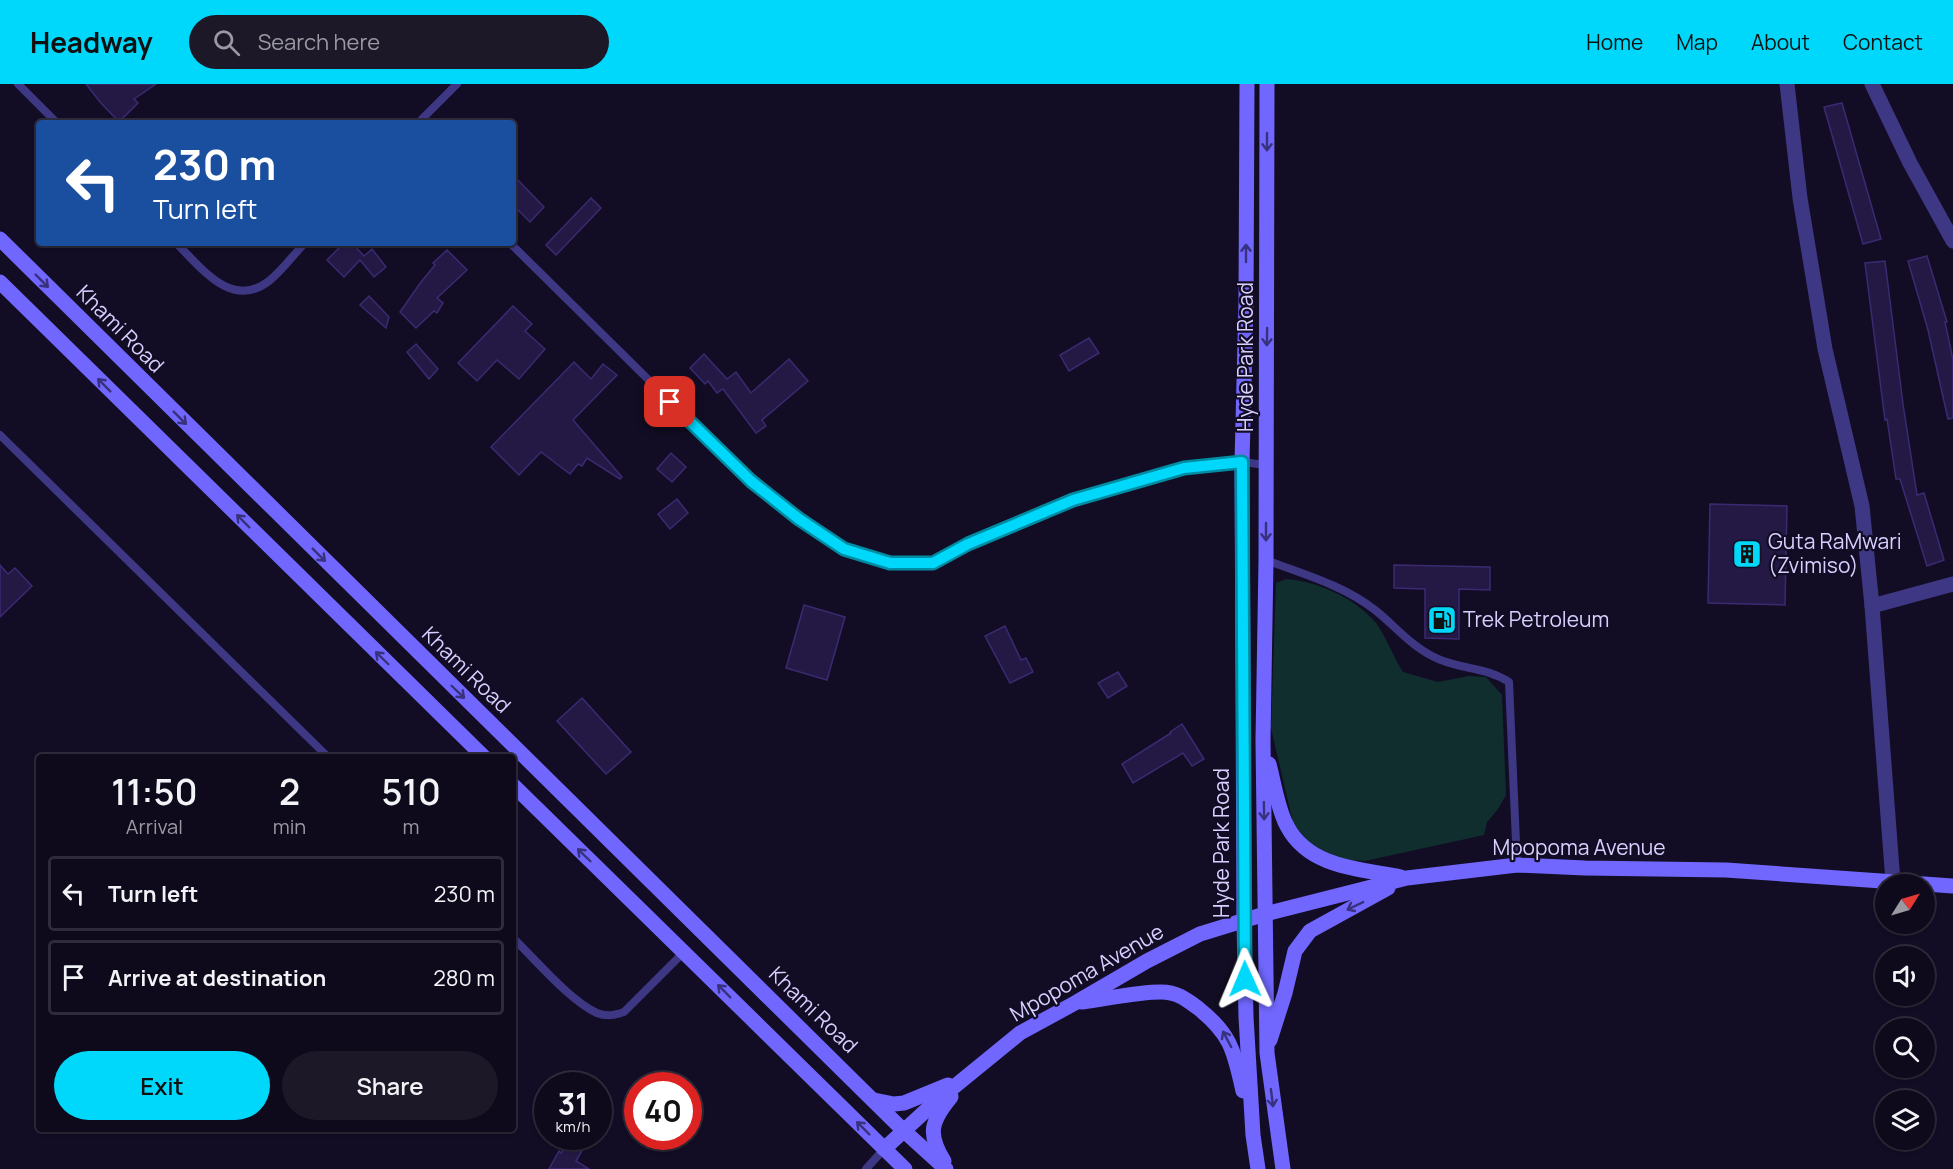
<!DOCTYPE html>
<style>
body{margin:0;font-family:Manrope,sans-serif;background:#1c1828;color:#f1f3f6;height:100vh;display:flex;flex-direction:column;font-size:22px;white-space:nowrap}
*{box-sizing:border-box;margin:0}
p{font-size:20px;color:#9b9aa3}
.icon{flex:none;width:33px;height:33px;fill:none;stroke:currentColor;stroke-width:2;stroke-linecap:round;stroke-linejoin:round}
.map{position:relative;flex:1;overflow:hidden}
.details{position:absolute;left:36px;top:670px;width:480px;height:378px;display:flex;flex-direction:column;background:#0e0a1b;border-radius:6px;box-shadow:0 2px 4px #0004,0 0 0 2px #2e2b3a}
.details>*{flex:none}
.guide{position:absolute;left:36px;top:36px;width:480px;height:126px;border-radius:6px;box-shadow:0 2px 4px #0004,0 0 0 2px #2e2b3a;background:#1a4fa0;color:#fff;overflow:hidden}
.needle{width:39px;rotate:53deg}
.fabs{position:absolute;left:1875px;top:790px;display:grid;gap:12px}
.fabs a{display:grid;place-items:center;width:60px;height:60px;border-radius:50%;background:#0e0a1b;box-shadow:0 2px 4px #0004,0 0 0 2px #2e2b3a;font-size:30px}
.speed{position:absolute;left:534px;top:988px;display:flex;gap:12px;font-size:30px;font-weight:700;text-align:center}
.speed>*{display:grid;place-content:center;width:78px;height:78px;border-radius:50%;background:#0e0a1b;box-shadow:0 2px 4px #0004,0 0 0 2px #2e2b3a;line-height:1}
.speed small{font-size:15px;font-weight:400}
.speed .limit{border:9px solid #d22;background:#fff;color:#111}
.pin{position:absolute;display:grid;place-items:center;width:51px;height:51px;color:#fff;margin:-26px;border-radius:12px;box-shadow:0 3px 9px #0006}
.me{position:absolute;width:66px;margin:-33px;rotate:359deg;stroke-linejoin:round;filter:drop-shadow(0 0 4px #0008)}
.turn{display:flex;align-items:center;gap:21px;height:126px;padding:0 18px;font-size:27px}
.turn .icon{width:78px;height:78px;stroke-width:2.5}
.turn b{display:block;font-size:42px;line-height:51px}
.eta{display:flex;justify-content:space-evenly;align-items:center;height:102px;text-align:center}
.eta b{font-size:36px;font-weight:600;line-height:42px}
.primary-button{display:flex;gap:12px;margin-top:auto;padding:12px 18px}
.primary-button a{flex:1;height:69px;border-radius:36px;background:#00d8fb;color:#111;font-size:24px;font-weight:600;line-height:69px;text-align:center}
.primary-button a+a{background:#1c1828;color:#f1f3f6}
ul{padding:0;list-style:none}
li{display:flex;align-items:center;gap:18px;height:75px;margin:0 12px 9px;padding:0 6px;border:3px solid #2e2b3a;border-radius:6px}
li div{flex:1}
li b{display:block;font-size:22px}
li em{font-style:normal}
header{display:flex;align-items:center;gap:36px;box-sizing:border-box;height:84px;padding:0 30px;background:#00d8fb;color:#111}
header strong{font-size:28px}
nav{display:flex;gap:33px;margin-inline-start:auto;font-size:21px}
.search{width:420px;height:54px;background:#1c1828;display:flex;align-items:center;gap:15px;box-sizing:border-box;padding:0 21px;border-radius:33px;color:#9b9aa3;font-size:22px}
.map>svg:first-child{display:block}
.green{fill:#102e2e}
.building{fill:#241945;stroke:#3b2a72;stroke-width:1.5}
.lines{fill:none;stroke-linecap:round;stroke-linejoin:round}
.lane{stroke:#3d3784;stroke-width:8}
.street{stroke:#3d3784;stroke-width:15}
.secondary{stroke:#7167ff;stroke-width:15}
.oneway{stroke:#38317c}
.route-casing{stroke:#008ca3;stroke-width:15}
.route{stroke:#00d8fb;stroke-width:10}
.labels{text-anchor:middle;stroke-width:4.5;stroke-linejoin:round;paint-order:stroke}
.street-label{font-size:21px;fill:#d7d0ff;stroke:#120d24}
.poi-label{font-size:21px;fill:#d7d0ff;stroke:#120d24;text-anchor:start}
</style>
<header>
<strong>Headway</strong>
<div class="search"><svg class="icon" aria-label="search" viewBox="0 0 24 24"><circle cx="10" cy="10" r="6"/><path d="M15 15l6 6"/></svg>Search here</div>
<nav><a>Home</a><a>Map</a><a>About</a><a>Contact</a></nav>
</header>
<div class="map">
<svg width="1953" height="1085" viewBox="0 0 1953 1085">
<rect width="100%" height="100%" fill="#120d24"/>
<path class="green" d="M1286 495C1317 497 1355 514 1376 539 1385 551 1394 574 1403 588L1438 598 1469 592 1486 593 1502 611 1506 711 1498 725 1487 738 1484 751 1365 777 1334 775 1311 761 1293 739 1271 644 1276 499Z"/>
<g class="building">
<polygon points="86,0 156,0 134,15 138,19 119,38 100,18"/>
<polygon points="1842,19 1881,155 1863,160 1824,23"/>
<polygon points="513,91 544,123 530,138 513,121"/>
<polygon points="591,114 601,124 556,171 546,161"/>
<polygon points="344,159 352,159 364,172 372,165 386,183 374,193 360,176 344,193 327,176"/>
<polygon points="447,166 467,186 437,214 443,219 437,229 434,227 416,244 400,228 421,198 435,181 433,179"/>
<polygon points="1927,172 1947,238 1945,238 1953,276 1953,334 1948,335 1928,246 1908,177"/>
<polygon points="1885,177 1903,320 1917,411 1924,409 1944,476 1927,482 1900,395 1896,395 1887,335 1885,336 1865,179"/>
<polygon points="369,212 389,233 386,244 360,221"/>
<polygon points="513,222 532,240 525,247 545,265 519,295 497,276 477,297 458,279"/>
<polygon points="1089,254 1099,269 1069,287 1060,271"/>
<polygon points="416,260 438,285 429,295 407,268"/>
<polygon points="704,270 727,295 736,288 751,309 789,275 808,297 762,336 766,342 756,349 723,305 717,309 708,297 705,300 690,284"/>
<polygon points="574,278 591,295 603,280 617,291 573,336 622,393 620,395 587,374 582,382 578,380 570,390 541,368 519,391 491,363"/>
<polygon points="671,369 686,383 672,398 657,385"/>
<polygon points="677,415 688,429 670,445 658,430"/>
<polygon points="1710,420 1787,422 1785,521 1708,519"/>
<polygon points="0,481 8,490 15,484 32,502 0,533"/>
<polygon points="1394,481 1490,483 1490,506 1459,505 1459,555 1425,554 1425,505 1394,504"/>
<polygon points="804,521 845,533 827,596 786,584"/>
<polygon points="1005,542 1021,576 1026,574 1033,588 1010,599 985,552"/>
<polygon points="1118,588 1127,602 1108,614 1098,599"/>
<polygon points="582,614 631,668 606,690 557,637"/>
<polygon points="1182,640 1204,675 1192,682 1183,669 1133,699 1122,680 1171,649 1170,648"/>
<polygon points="571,1053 579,1053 587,1058 576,1077 589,1085 549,1085 559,1067 561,1069"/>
</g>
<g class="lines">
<g class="lane">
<polyline points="18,0 57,39"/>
<polyline points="418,39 457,0"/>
<path d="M176 159C202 184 231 226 269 197 282 187 293 171 305 159"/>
<polyline points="510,159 751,397 799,435 844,465 890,479 933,479 968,460 1073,416 1184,384 1242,378 1266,381"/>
<polyline points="0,351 329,674"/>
<path d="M1266 476C1303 490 1343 501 1375 526 1393 540 1410 561 1432 572 1457 586 1485 582 1509 598L1517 781"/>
<path d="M513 854C536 876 569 916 597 929 607 933 615 931 624 928L684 868"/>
<polyline points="866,1085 884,1065"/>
</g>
<g class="street">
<polyline points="1787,0 1800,114 1825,265 1862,422 1872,522 1893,798"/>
<polyline points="1872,0 1910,79 1953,157"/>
<polyline points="1872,522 1953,500"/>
</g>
<g class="secondary">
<polyline points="1247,0 1246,219 1242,378 1244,837 1246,933 1253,1051 1258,1085"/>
<polyline points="1267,0 1266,476 1263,656 1267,969 1283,1085"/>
<polyline points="0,155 903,1046 946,1085"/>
<polyline points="0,198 485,674"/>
<path d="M1269 680C1274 699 1278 726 1287 742 1309 784 1360 785 1401 793"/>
<polyline points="513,701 905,1085"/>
<path d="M1082 918C1108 915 1135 908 1161 908 1177 908 1186 915 1198 924 1232 951 1234 968 1243 1007"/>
<polyline points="1270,956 1285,909 1295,867 1310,847 1388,804"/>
<polyline points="874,1016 894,1020 904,1019 948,1001"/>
<polyline points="884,1065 933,1020 1020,949 1075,919 1147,877 1200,850 1265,830 1407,794 1517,781 1585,784 1726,786 1953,802"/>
<path d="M944 1077C927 1050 931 1037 951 1013"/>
</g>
</g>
<defs><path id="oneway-shaft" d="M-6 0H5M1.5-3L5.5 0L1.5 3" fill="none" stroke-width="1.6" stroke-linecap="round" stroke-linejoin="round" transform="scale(1.5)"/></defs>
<g class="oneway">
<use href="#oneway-shaft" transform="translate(1267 58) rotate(90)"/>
<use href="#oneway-shaft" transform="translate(1246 169) rotate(-90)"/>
<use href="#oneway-shaft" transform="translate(42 197) rotate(45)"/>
<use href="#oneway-shaft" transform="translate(1267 253) rotate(91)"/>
<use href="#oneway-shaft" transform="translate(104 301) rotate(-135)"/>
<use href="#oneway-shaft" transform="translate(180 334) rotate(45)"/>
<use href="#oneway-shaft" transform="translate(243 437) rotate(-135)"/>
<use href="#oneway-shaft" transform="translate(1266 448) rotate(90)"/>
<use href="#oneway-shaft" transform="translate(319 471) rotate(45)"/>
<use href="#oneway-shaft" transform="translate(382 574) rotate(-136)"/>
<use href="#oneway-shaft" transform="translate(458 608) rotate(44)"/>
<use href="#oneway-shaft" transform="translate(1264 727) rotate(89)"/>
<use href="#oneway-shaft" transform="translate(584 771) rotate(-136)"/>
<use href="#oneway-shaft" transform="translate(1355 822) rotate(154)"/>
<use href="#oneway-shaft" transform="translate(724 907) rotate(-135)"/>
<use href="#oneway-shaft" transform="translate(1227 955) rotate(-118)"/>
<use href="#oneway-shaft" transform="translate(1272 1014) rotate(83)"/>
<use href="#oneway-shaft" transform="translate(863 1044) rotate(-135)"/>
</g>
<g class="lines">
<g class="route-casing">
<polyline id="route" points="670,318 751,397 799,435 844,465 890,479 933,479 968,460 1073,416 1184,384 1242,378 1245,895"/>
</g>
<use href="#route" class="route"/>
</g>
<defs>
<g id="building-square" transform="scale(1.5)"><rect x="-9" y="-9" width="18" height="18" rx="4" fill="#00d8fb" stroke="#120d24"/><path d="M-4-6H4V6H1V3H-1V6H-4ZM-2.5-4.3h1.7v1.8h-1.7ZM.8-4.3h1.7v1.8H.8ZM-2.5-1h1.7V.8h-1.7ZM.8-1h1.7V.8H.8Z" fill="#111"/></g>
<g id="fuel-square" transform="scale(1.5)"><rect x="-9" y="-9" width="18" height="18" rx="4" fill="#00d8fb" stroke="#120d24"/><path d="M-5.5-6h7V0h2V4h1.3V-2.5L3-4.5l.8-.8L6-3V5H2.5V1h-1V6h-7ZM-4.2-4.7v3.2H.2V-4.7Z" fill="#111"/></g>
</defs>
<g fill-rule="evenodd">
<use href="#building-square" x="1747" y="470"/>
<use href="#fuel-square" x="1442" y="536"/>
</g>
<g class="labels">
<g class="street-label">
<text transform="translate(120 245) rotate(45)" y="7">Khami Road</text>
<text transform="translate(1246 273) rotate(-90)" y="7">Hyde Park Road</text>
<text transform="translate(466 586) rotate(44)" y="7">Khami Road</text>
<text transform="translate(1222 759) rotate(-90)" y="7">Hyde Park Road</text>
<text x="1579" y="771">Mpopoma Avenue</text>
<text transform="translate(1087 889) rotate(-30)" y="7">Mpopoma Avenue</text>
<text transform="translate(813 926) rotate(44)" y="7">Khami Road</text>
</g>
<g class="poi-label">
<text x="1768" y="465">Guta RaMwari<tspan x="1768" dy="24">(Zvimiso)</tspan></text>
<text x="1463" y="543">Trek Petroleum</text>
</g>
</g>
</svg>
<div class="fabs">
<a><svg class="needle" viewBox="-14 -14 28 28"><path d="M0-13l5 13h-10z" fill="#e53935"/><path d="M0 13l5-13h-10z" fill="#9b9aa3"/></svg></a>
<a><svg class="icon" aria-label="sound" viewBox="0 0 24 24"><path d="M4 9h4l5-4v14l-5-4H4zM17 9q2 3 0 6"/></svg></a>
<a><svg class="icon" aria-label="search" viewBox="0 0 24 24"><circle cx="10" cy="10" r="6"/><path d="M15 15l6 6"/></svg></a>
<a><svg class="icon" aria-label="layers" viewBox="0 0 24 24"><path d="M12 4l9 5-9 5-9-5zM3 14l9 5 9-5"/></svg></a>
</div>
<div class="speed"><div>31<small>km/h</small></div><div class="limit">40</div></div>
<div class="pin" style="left:670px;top:318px;background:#d93025"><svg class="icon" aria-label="arrive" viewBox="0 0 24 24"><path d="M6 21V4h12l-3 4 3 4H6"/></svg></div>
<svg class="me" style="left:1245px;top:895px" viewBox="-20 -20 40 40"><path d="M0-17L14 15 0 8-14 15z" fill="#00d8fb" stroke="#fff" stroke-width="4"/></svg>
<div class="guide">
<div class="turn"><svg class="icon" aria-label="left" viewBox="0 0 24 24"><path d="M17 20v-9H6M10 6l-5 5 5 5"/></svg><div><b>230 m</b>Turn left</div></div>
</div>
<section class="details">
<div class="eta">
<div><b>11:50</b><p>Arrival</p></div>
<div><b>2</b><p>min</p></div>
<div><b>510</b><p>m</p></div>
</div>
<ul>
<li><svg class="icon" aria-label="left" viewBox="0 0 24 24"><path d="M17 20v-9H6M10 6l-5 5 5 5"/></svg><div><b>Turn left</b></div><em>230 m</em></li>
<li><svg class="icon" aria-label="arrive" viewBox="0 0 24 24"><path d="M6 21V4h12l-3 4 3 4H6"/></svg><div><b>Arrive at destination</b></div><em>280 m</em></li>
</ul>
<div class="primary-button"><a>Exit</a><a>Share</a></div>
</section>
</div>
